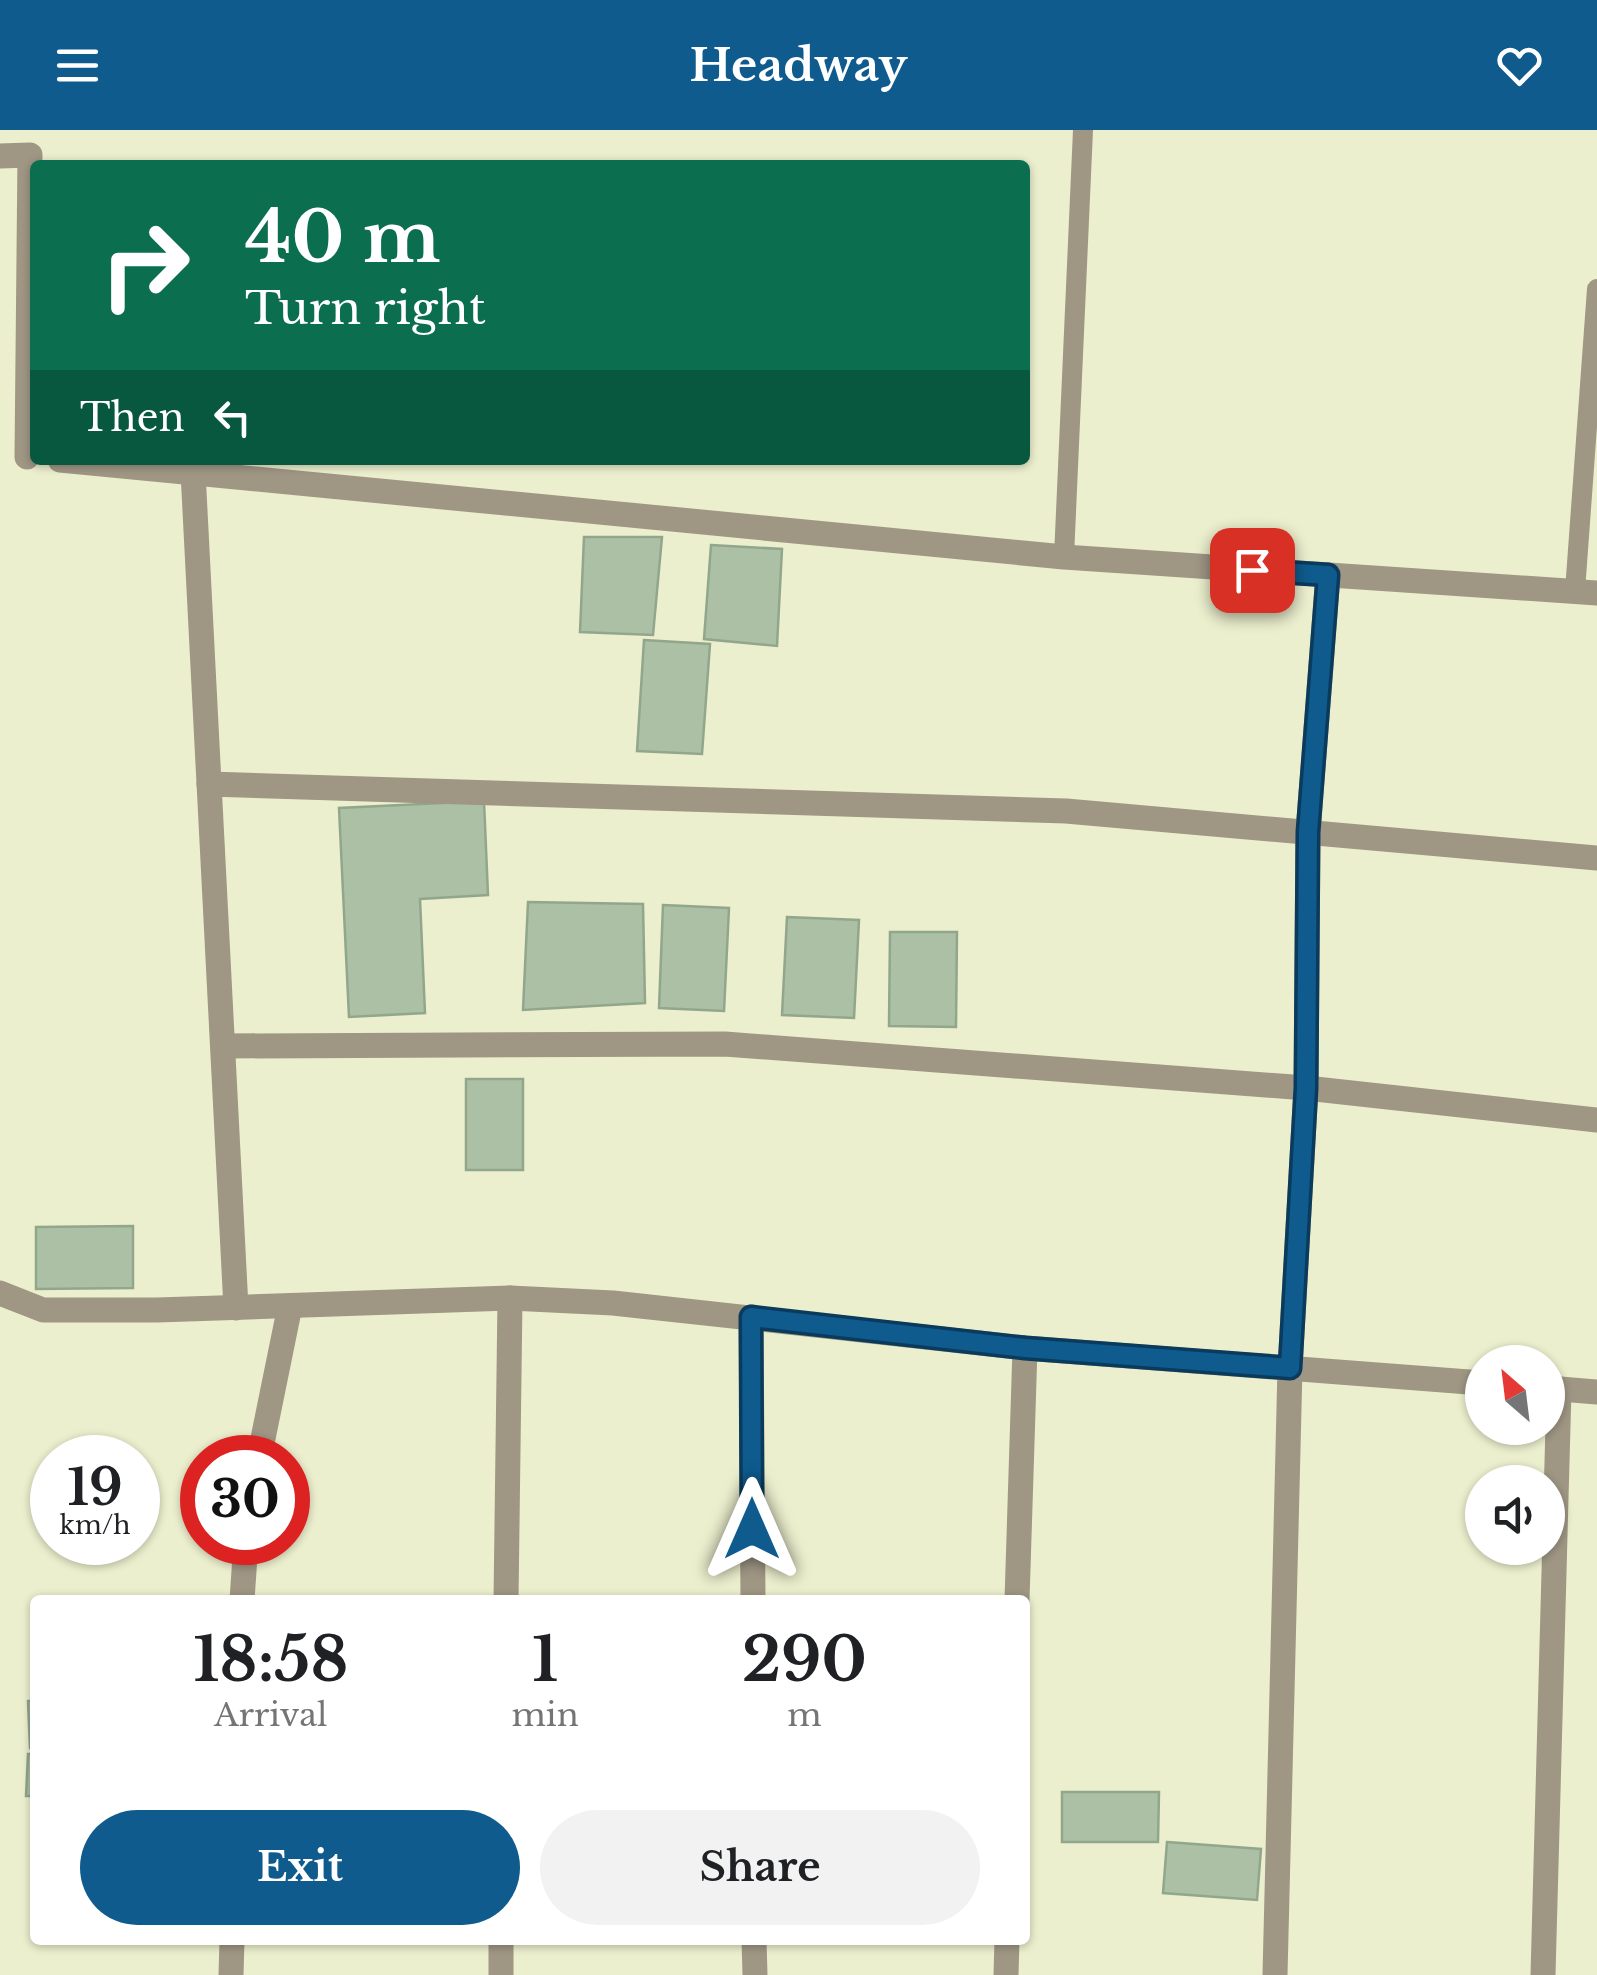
<!DOCTYPE html>
<style>
body{margin:0;font-family:"Libre Baskerville",serif;background:#f2f2f2;color:#202124;height:100vh;display:flex;flex-direction:column;font-size:38px;white-space:nowrap}
*{box-sizing:border-box;margin:0}
p{font-size:32px;color:#757577}
.icon{flex:none;width:55px;height:55px;fill:none;stroke:currentColor;stroke-width:2;stroke-linecap:round;stroke-linejoin:round}
.map{position:relative;flex:1;overflow:hidden}
.side{position:absolute;left:30px;top:1465px;width:1000px;height:350px;display:flex;flex-direction:column;background:#fff;border-radius:10px;box-shadow:0 2px 8px #0004}
.side>*{flex:none}
.top-card{position:absolute;left:30px;top:30px;width:1000px;height:305px;border-radius:10px;box-shadow:0 2px 8px #0004;background:#0b6e4f;color:#fff;overflow:hidden}
.needle{width:65px;rotate:332deg}
.tools{position:absolute;left:1465px;top:1215px;display:grid;gap:20px}
.tools a{display:grid;place-items:center;width:100px;height:100px;border-radius:50%;background:#fff;box-shadow:0 2px 8px #0004;font-size:50px}
.speed{position:absolute;left:30px;top:1305px;display:flex;gap:20px;font-size:50px;font-weight:700;text-align:center}
.speed>*{display:grid;place-content:center;width:130px;height:130px;border-radius:50%;background:#fff;box-shadow:0 2px 8px #0004;line-height:1}
.speed small{font-size:25px;font-weight:400}
.speed .limit{border:15px solid #d22;background:#fff;color:#111}
.pin{position:absolute;display:grid;place-items:center;width:85px;height:85px;color:#fff;margin:-42px;border-radius:20px;box-shadow:0 5px 15px #0006}
.me{position:absolute;width:110px;margin:-55px;rotate:0deg;stroke-linejoin:round;filter:drop-shadow(0 0 8px #0008)}
.turn{display:flex;align-items:center;gap:35px;height:210px;padding:0 50px;font-size:45px}
.turn .icon{width:130px;height:130px;stroke-width:2.5}
.turn b{display:block;font-size:70px;line-height:85px}
.then{display:flex;align-items:center;height:95px;padding:0 50px;background:#0003;gap:20px;font-size:38px}
.eta{display:flex;justify-content:space-evenly;align-items:center;height:170px;text-align:center}
.eta b{font-size:60px;font-weight:700;line-height:70px}
.action{display:flex;gap:20px;margin-top:auto;padding:20px 50px}
.action a{flex:1;height:115px;border-radius:60px;background:#0f5b8e;color:#fff;font-size:40px;font-weight:700;line-height:115px;text-align:center}
.action a+a{background:#f2f2f2;color:#202124}
header{display:flex;justify-content:space-between;align-items:center;height:130px;padding:0 50px;background:#0f5b8e;color:#fff;font-size:45px;font-weight:700}
.map>svg:first-child{display:block}
.building{fill:#acc0a6;stroke:#92a68c;stroke-width:2.5}
.lines{fill:none;stroke-linecap:round;stroke-linejoin:round}
.lane{stroke:#9f9684;stroke-width:20}
.street{stroke:#9f9684;stroke-width:25}
.route-casing{stroke:#0a3b5c;stroke-width:25}
.route{stroke:#0f5b8e;stroke-width:18}
</style>
<header><svg class="icon" aria-label="menu" viewBox="0 0 24 24"><path d="M4 6h16M4 12h16M4 18h16"/></svg>Headway<svg class="icon" aria-label="heart" viewBox="0 0 24 24"><path d="M12 20l-8-8c-3-5 5-10 8-4 3-6 11-1 8 4z"/></svg></header>
<div class="map">
<svg width="1597" height="1845" viewBox="0 0 1597 1845">
<rect width="100%" height="100%" fill="#ebefcd"/>
<g class="building">
<polygon points="584,407 662,407 653,505 580,502"/>
<polygon points="711,415 782,419 777,516 704,509"/>
<polygon points="644,510 710,514 702,624 637,621"/>
<polygon points="484,671 488,765 420,769 425,883 349,887 339,678"/>
<polygon points="528,772 643,774 645,873 523,880"/>
<polygon points="663,775 729,778 724,881 659,878"/>
<polygon points="787,787 859,790 854,888 782,885"/>
<polygon points="890,802 957,802 956,897 889,896"/>
<rect x="466" y="949" width="57" height="91"/>
<polygon points="133,1096 133,1158 36,1159 36,1097"/>
<polygon points="35,1570 35,1618 30,1618 28,1571"/>
<polygon points="28,1624 35,1624 35,1666 26,1666"/>
<polygon points="1062,1662 1159,1662 1158,1712 1062,1712"/>
<polygon points="1167,1712 1261,1719 1257,1770 1163,1763"/>
</g>
<g class="lines">
<g class="lane">
<polyline points="1064,427 1083,0"/>
<polyline points="1575,461 1597,159"/>
</g>
<g class="street">
<polyline points="0,26 30,25 27,327"/>
<polyline points="60,330 1064,427 1597,463"/>
<polyline points="193,342 236,1178"/>
<polyline points="209,654 1066,681 1597,728"/>
<polyline points="223,916 725,914 1306,958 1597,990"/>
<polyline points="0,1163 43,1180 157,1180 510,1168 506,1470"/>
<polyline points="510,1168 613,1173 1025,1218 1482,1253"/>
<polyline points="751,1187 753,1470"/>
<polyline points="1548,1258 1597,1262"/>
<polyline points="259,1328 290,1176"/>
<polyline points="242,1470 246,1412"/>
<polyline points="1017,1470 1025,1218"/>
<polyline points="754,1810 755,1845"/>
<polyline points="231,1845 232,1810"/>
<polyline points="501,1845 501,1810"/>
<polyline points="1006,1845 1007,1810"/>
<polyline points="1275,1845 1290,1238 1306,958 1308,702 1328,445"/>
<polyline points="1543,1845 1559,1259"/>
</g>
</g>
<g class="lines">
<g class="route-casing">
<polyline id="route" points="752,1399 751,1187 1025,1218 1290,1238 1306,958 1308,702 1328,445 1252,440"/>
</g>
<use href="#route" class="route"/>
</g>
</svg>
<div class="tools">
<a><svg class="needle" viewBox="-14 -14 28 28"><path d="M0-13l5 13h-10z" fill="#e53935"/><path d="M0 13l5-13h-10z" fill="#757577"/></svg></a>
<a><svg class="icon" aria-label="sound" viewBox="0 0 24 24"><path d="M4 9h4l5-4v14l-5-4H4zM17 9q2 3 0 6"/></svg></a>
</div>
<div class="speed"><div>19<small>km/h</small></div><div class="limit">30</div></div>
<div class="pin" style="left:1252px;top:440px;background:#d93025"><svg class="icon" aria-label="arrive" viewBox="0 0 24 24"><path d="M6 21V4h12l-3 4 3 4H6"/></svg></div>
<svg class="me" style="left:752px;top:1399px" viewBox="-20 -20 40 40"><path d="M0-17L14 15 0 8-14 15z" fill="#0f5b8e" stroke="#fff" stroke-width="4"/></svg>
<div class="top-card">
<div class="turn"><svg class="icon" aria-label="right" viewBox="0 0 24 24"><path d="M7 20v-9h11M14 6l5 5-5 5"/></svg><div><b>40 m</b>Turn right</div></div>
<div class="then">Then<svg class="icon" aria-label="left" viewBox="0 0 24 24"><path d="M17 20v-9H6M10 6l-5 5 5 5"/></svg></div>
</div>
<section class="side">
<div class="eta">
<div><b>18:58</b><p>Arrival</p></div>
<div><b>1</b><p>min</p></div>
<div><b>290</b><p>m</p></div>
</div>
<div class="action"><a>Exit</a><a>Share</a></div>
</section>
</div>
